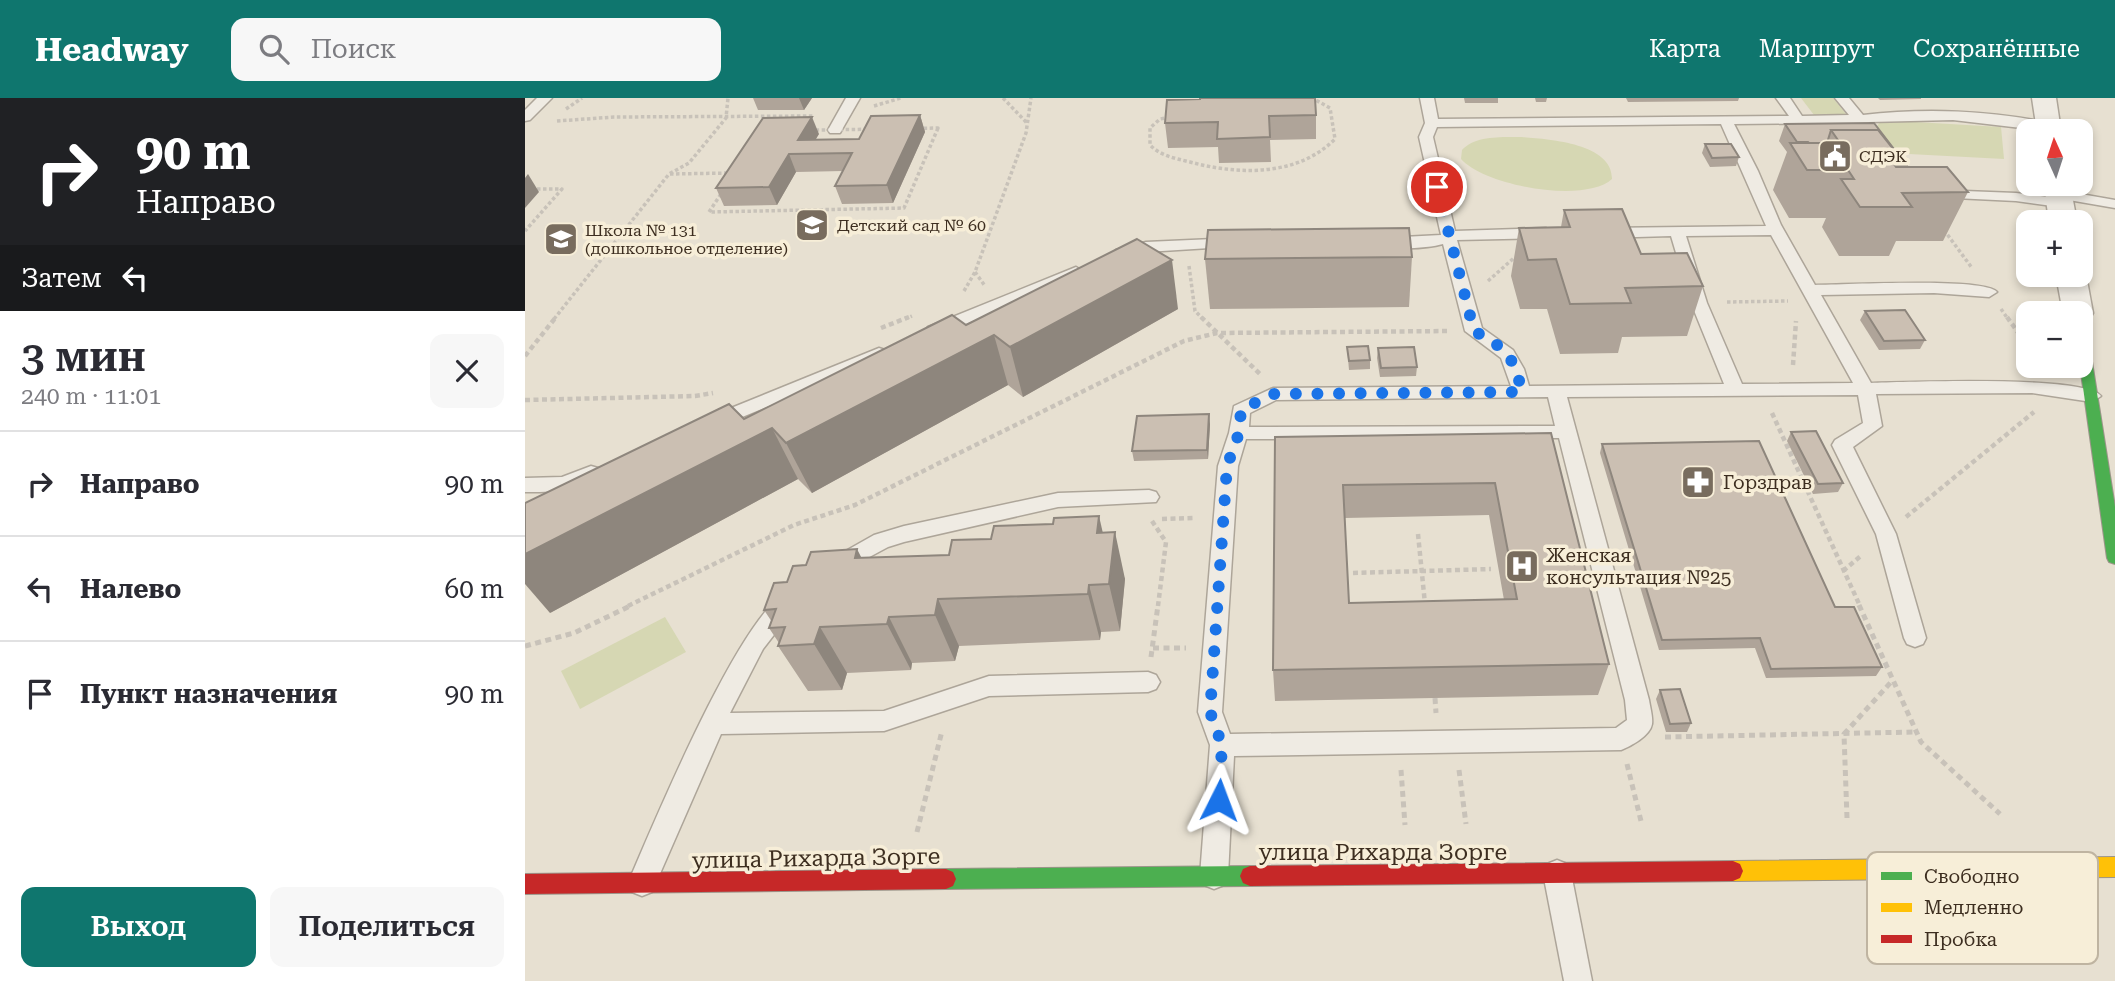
<!DOCTYPE html>
<html lang="ru">
<meta charset="utf-8">
<style>
body{margin:0;font-family:"Roboto Serif",serif;background:#f7f7f7;color:#2b2b33;height:100vh;display:flex;flex-direction:column;font-size:26px;white-space:nowrap}
*{box-sizing:border-box;margin:0}
p{font-size:23px;color:#7c7c81}
.icon{flex:none;width:38px;height:38px;fill:none;stroke:currentColor;stroke-width:2;stroke-linecap:round;stroke-linejoin:round}
.map{position:relative;flex:1;overflow:hidden}
.drawer{display:flex;flex-direction:column;background:#fff;width:525px}
.drawer>*{flex:none}
.hud{background:#202124;color:#fff;overflow:hidden}
.needle{width:46px;rotate:357deg}
.controls{position:absolute;left:1491px;top:21px;display:grid;gap:14px}
.controls a{display:grid;place-items:center;width:77px;height:77px;border-radius:14px;background:#fff;box-shadow:0 4px 10px #0003;font-size:35px}
.pin{position:absolute;display:grid;place-items:center;width:60px;height:60px;color:#fff;margin:-30px;border:4px solid #fff;border-radius:50%;box-shadow:0 2px 7px #0007}
.me{position:absolute;width:77px;margin:-38px;rotate:3deg;stroke-linejoin:round;filter:drop-shadow(0 0 5px #0008)}
.turn{display:flex;align-items:center;gap:24px;height:147px;padding:0 21px;font-size:32px}
.turn .icon{width:91px;height:91px;stroke-width:2.5}
.turn b{display:block;font-size:49px;line-height:60px}
.then{display:flex;align-items:center;height:66px;padding:0 21px;background:#0003;gap:14px;font-size:26px}
.round{display:grid;place-items:center;flex:none;width:74px;height:74px;border-radius:14px;background:#f7f7f7}
.headline{display:flex;align-items:center;justify-content:space-between;height:119px;padding:0 21px}
h1{font-size:42px;font-weight:600;line-height:52px}
.primary-button{display:flex;gap:14px;margin-top:auto;padding:14px 21px}
.primary-button a{flex:1;height:80px;border-radius:14px;background:#0f766e;color:#fff;font-size:28px;font-weight:600;line-height:80px;text-align:center}
.primary-button a+a{background:#f7f7f7;color:#2b2b33}
ul{padding:0;list-style:none}
li{display:flex;align-items:center;gap:21px;height:105px;padding:0 21px;border-top:2px solid #e1e1e2}
li div{flex:1}
li b{display:block;font-size:26px}
li em{font-style:normal}
header{display:flex;align-items:center;gap:42px;box-sizing:border-box;height:98px;padding:0 35px;background:#0f766e;color:#fff}
header strong{font-size:33px}
nav{display:flex;gap:38px;margin-inline-start:auto;font-size:24px}
.search{width:490px;height:63px;background:#f7f7f7;display:flex;align-items:center;gap:18px;box-sizing:border-box;padding:0 24px;border-radius:14px;color:#7c7c81;font-size:26px}
main{display:flex;flex:1;min-height:0}
.map>svg:first-child{display:block}
.green{fill:#d6d7b3}
.lines{fill:none;stroke-linecap:round;stroke-linejoin:round}
.lane-casing{stroke:#ada599;stroke-width:3}
.street-casing{stroke:#ada599;stroke-width:3}
.fast-casing{stroke:#9c958a;stroke-width:2}
.slow-casing{stroke:#9c958a;stroke-width:2}
.jam-casing{stroke:#9c958a;stroke-width:2}
.path-far2{stroke:#c8c2b9;stroke-width:3.5;stroke-dasharray:3.5 2.5;stroke-linecap:butt}
.path-far1{stroke:#c8c2b9;stroke-width:4.5;stroke-dasharray:5 3.5;stroke-linecap:butt}
.path{stroke:#c8c2b9;stroke-width:5;stroke-dasharray:6 4.5;stroke-linecap:butt}
.lane{fill:#efebe3;fill-rule:evenodd}
.street{fill:#efebe3;fill-rule:evenodd}
.fast{fill:#4caf50;fill-rule:evenodd}
.slow{fill:#ffc107;fill-rule:evenodd}
.jam{fill:#c62828;fill-rule:evenodd}
.wall{fill:#afa499;fill-rule:evenodd}
.shaded-wall{fill:#8e867d}
.building{fill:#cbbfb2;stroke:#8e867d;stroke-width:2;fill-rule:evenodd}
.route{stroke:#1a73e8;stroke-width:12;stroke-dasharray:0 21.6}
.labels{text-anchor:middle;stroke-width:7;stroke-linejoin:round;paint-order:stroke}
.far-poi-label{font-size:16px;fill:#3d2e20;stroke:#f7eed8;text-anchor:start}
.poi-label{font-size:19px;fill:#3d2e20;stroke:#f7eed8;text-anchor:start}
.near-street-label{font-size:23px;fill:#3d2e20;stroke:#f7eed8}
.key{fill:#f7eed8;stroke:#bfb4a1;stroke-width:2}
.key-label{font-size:19px;fill:#3d2e20}
</style>
<header>
<strong>Headway</strong>
<div class="search"><svg class="icon" aria-label="search" viewBox="0 0 24 24"><circle cx="10" cy="10" r="6"/><path d="M15 15l6 6"/></svg>Поиск</div>
<nav><a>Карта</a><a>Маршрут</a><a>Сохранённые</a></nav>
</header>
<main>
<section class="drawer">
<div class="hud">
<div class="turn"><svg class="icon" aria-label="right" viewBox="0 0 24 24"><path d="M7 20v-9h11M14 6l5 5-5 5"/></svg><div><b>90 m</b>Направо</div></div>
<div class="then">Затем<svg class="icon" aria-label="left" viewBox="0 0 24 24"><path d="M17 20v-9H6M10 6l-5 5 5 5"/></svg></div>
</div>
<div class="headline"><div><h1>3 мин</h1><p>240 m · 11:01</p></div><a class="round"><svg class="icon" aria-label="close" viewBox="0 0 24 24"><path d="M6 6l12 12M18 6L6 18"/></svg></a></div>
<ul>
<li><svg class="icon" aria-label="right" viewBox="0 0 24 24"><path d="M7 20v-9h11M14 6l5 5-5 5"/></svg><div><b>Направо</b></div><em>90 m</em></li>
<li><svg class="icon" aria-label="left" viewBox="0 0 24 24"><path d="M17 20v-9H6M10 6l-5 5 5 5"/></svg><div><b>Налево</b></div><em>60 m</em></li>
<li><svg class="icon" aria-label="arrive" viewBox="0 0 24 24"><path d="M6 21V4h12l-3 4 3 4H6"/></svg><div><b>Пункт назначения</b></div><em>90 m</em></li>
</ul>
<div class="primary-button"><a>Выход</a><a>Поделиться</a></div>
</section>
<div class="map">
<svg width="1590" height="883" viewBox="0 0 1590 883">
<rect width="100%" height="100%" fill="#e7e0d1"/>
<g class="green">
<polygon points="1276,0 1308,0 1321,16 1289,17"/>
<polygon points="1356,22 1476,29 1479,61 1365,55 1351,30"/>
<path d="M997 39C1023 41 1088 45 1087 81 1060 106 960 88 936 61L937 52C950 37 979 39 997 39Z"/>
<polygon points="140,519 161,554 55,611 36,573"/>
</g>
<g class="lines">
<g class="lane-casing">
<g id="lane">
<polygon points="12,0 27,0 5,22 0,23 0,12"/>
<polygon points="321,0 335,0 315,35 305,35 303,32"/>
<path d="M895 0H909L913 21 1264 18 1251 0H1265L1277 18 1324 17 1310 0H1324L1338 17C1399 10 1467 12 1528 26L1530 29 1523 33 1428 22 1344 24 1347 28 1340 32 1330 25 1209 26 1233 73 1256 127 1290 187C1318 187 1459 179 1472 194L1464 199 1409 195 1296 197 1346 285C1380 284 1561 277 1576 298L1567 304 1507 295 1351 296 1357 328 1328 349 1371 436 1401 540 1398 546 1390 549 1382 546 1379 540 1351 436 1307 347 1310 342 1338 325 1333 297 1042 299 1124 602C1125 609 1128 619 1127 626 1125 638 1106 648 1096 652L709 658 703 778 699 787 689 791 679 787 675 778 685 647 673 614 693 368 704 335 709 308 748 290 986 288 976 260 940 233 918 146C904 150 860 154 850 145L858 140 916 137 894 39 900 25ZM1196 26 1241 128 1078 130 1070 135 1078 140 1146 138 1166 205 1199 286 1004 288 999 271 988 252 957 230 932 142 1021 140 1029 135 1021 130 930 133 908 39 912 29ZM1246 137 1328 285 1217 286 1182 205 1161 138ZM1023 299 1030 328 724 329 725 315 751 302ZM1034 340 1100 602 1102 622 1091 630 705 636 697 614 713 368 721 341Z"/>
<polygon points="1414,92 1491,95 1532,100 1526,96 1533,92 1590,102 1590,110 1538,101 1542,105 1535,109 1491,103 1409,99 1407,96 1409,93"/>
<polygon points="711,140 717,142 719,145 717,148 621,154 597,160 589,155 591,152 621,144"/>
<polygon points="551,169 559,174 557,177 415,237 403,237 400,233 403,229"/>
<polygon points="354,250 360,252 363,256 360,260 193,329 179,329 177,325 179,321"/>
<path d="M66 368 73 370 76 375C64 395 20 394 0 394V380L37 379Z"/>
<polygon points="624,392 631,394 634,399 631,404 533,409 379,444 363,449 311,477 303,475 300,469 303,463 349,437 379,428 533,395"/>
<path d="M265 493 273 496 276 502 238 551 205 615 359 613 464 578 623 574 631 577 635 584 631 591 623 594 464 598 359 633 196 636 127 794 117 798 107 794 103 785C126 732 218 508 265 493Z"/>
<polygon points="1032,762 1042,766 1046,775 1067,883 1039,883 1018,775 1022,766"/>
</g>
</g>
<g class="street-casing">
<g id="street">
<polygon points="1507,0 1531,0 1536,33 1512,33"/>
<polygon points="1519,86 1545,86 1552,124 1524,124"/>
<polygon points="1557,171 1561,177 1568,215 1564,222 1556,224 1556,215 1538,215 1531,177 1556,177"/>
</g>
</g>
<g class="fast-casing">
<g id="fast">
<polygon points="1556,228 1562,232 1590,409 1590,466 1584,464 1582,460 1555,268"/>
<polygon points="725,768 732,771 735,778 732,785 725,788 421,791 414,788 411,781 414,774 421,771"/>
</g>
</g>
<g class="slow-casing">
<polygon id="slow" points="1590,759 1590,779 1208,783 1201,780 1198,773 1201,766 1208,763"/>
</g>
<g class="jam-casing">
<g id="jam">
<polygon points="1208,763 1215,766 1218,773 1215,780 1208,783 725,788 718,785 715,778 718,771 725,768"/>
<polygon points="421,771 428,774 431,781 428,788 421,791 0,796 0,776"/>
</g>
</g>
<g class="path-far2">
<polyline points="478,0 502,25"/>
<polyline points="349,8 376,0"/>
<polyline points="41,11 57,0"/>
<path d="M645 19 635 21 625 30V47C636 58 649 60 665 64 713 77 772 79 810 41L805 10 787 0"/>
<polyline points="32,23 89,19 289,18"/>
<polygon points="413,30 379,110 184,114 238,33"/>
<polyline points="145,76 206,75"/>
<polyline points="0,91 37,91 0,133"/>
<polyline points="1419,132 1447,170"/>
<polyline points="664,168 670,213 678,221"/>
<polyline points="450,174 460,188"/>
<polyline points="963,183 990,159"/>
<polyline points="439,193 450,174 501,35 506,0"/>
<polyline points="1202,204 1263,203"/>
<polyline points="1476,211 1483,221"/>
<polyline points="29,221 144,76 164,65 201,20 203,0"/>
<polyline points="380,221 387,218"/>
</g>
<g class="path-far1">
<polyline points="676,219 736,277"/>
<polyline points="1482,219 1502,247"/>
<polyline points="356,230 384,219"/>
<polyline points="0,258 31,219"/>
<polyline points="1268,267 1271,223"/>
<polyline points="0,302 170,298 188,295"/>
<polyline points="1247,315 1335,508"/>
<polyline points="1381,419 1509,314"/>
<polyline points="637,421 670,420"/>
<polyline points="627,423 641,444 633,508"/>
<polyline points="893,436 900,506"/>
<polyline points="1318,473 1337,457"/>
<polyline points="828,475 966,471"/>
<polyline points="103,508 269,427 330,407 659,243 692,235 924,233"/>
</g>
<g class="path">
<polyline points="1334,507 1396,644 1475,716"/>
<polyline points="0,548 49,535 107,507"/>
<polyline points="628,550 661,550"/>
<polyline points="626,559 633,507"/>
<polyline points="910,600 911,615"/>
<polyline points="1140,639 1391,634"/>
<polyline points="1102,666 1116,723"/>
<polyline points="876,672 880,727"/>
<polyline points="934,672 941,726"/>
<polyline points="1322,720 1319,636 1367,583"/>
<polyline points="392,734 417,633"/>
</g>
<use href="#lane" class="lane"/>
<use href="#street" class="street"/>
<use href="#fast" class="fast"/>
<use href="#slow" class="slow"/>
<use href="#jam" class="jam"/>
</g>
<g class="wall">
<polygon points="228,0 287,0 279,12 233,12"/>
<polygon points="939,0 973,0 973,5 940,5"/>
<polygon points="1010,0 1022,0 1021,4 1011,4"/>
<polygon points="1101,0 1214,0 1213,3 1103,4"/>
<polygon points="1353,0 1396,0 1396,1 1355,2"/>
<polygon points="642,2 791,17 791,41 745,42 746,64 694,65 693,49 643,50 640,25"/>
<polygon points="395,17 400,34 368,105 317,106 310,88 318,73 271,74 252,107 199,108 191,90 294,36 290,41 334,41"/>
<polygon points="1349,25 1382,69 1443,94 1418,143 1371,143 1364,158 1314,158 1297,129 1301,120 1264,120 1248,92 1262,54 1254,43 1260,26"/>
<polygon points="1180,46 1214,59 1211,68 1185,69 1177,55"/>
<polygon points="1039,112 1116,156 1178,188 1162,238 1097,239 1093,255 1035,256 1022,211 995,211 986,178 994,130 1036,129"/>
<polygon points="887,159 884,209 685,211 680,161"/>
<polygon points="653,211 498,299 483,287 287,395 273,381 25,515 219,321 441,227"/>
<polygon points="1340,213 1400,242 1395,251 1354,252 1335,222"/>
<polygon points="822,249 845,262 845,271 824,272"/>
<polygon points="853,250 892,269 891,278 855,279 852,260"/>
<polygon points="685,326 683,361 609,363 607,353"/>
<polygon points="1266,334 1318,385 1313,394 1288,396 1262,343"/>
<path d="M1026 335 1084 566 1073 597 750 603 748 572 750 339ZM964 417 979 502 824 505 820 420Z"/>
<polygon points="1077,346 1310,509 1357,569 1351,578 1241,580 1230,550 1134,552 1075,355"/>
<polygon points="577,434 600,481 595,533 576,534 575,542 434,548 430,563 387,565 386,572 322,575 317,592 283,593 253,548 254,545 244,530 247,524 239,512 262,484 281,467 337,460 424,457"/>
<polygon points="1135,592 1166,625 1162,634 1141,634 1131,601"/>
</g>
<g class="shaded-wall">
<polygon points="274,0 287,0 279,12"/>
<polygon points="395,17 400,34 368,105 362,87"/>
<polygon points="287,19 294,36 282,56 273,42"/>
<polygon points="264,56 271,74 252,107 244,89"/>
<polygon points="3,76 14,94 0,110 0,80"/>
<polygon points="647,162 653,211 498,299 485,249"/>
<polygon points="469,237 483,287 287,395 261,345"/>
<polygon points="684,316 685,326 683,361 682,352"/>
<polygon points="247,330 273,381 25,515 0,486 0,456"/>
<polygon points="574,418 585,466 572,435"/>
<polygon points="590,434 600,481 595,533 584,486"/>
<polygon points="332,451 356,498 330,460"/>
<polygon points="564,487 576,534 575,542 563,496"/>
<polygon points="413,501 434,548 430,563 410,517"/>
<polygon points="364,519 387,565 386,572 362,526"/>
<polygon points="295,529 322,575 317,592 289,546"/>
</g>
<g class="building">
<polygon points="675,0 790,0 791,17 744,18 745,39 692,41 693,24 640,25 642,2 675,1"/>
<polygon points="395,17 362,87 310,88 327,55 264,56 244,89 191,90 238,20 287,19 273,42 334,41 346,18"/>
<polygon points="1349,25 1382,68 1371,68 1368,65 1372,56 1353,32 1306,32 1302,45 1284,45 1283,44 1272,44 1260,26"/>
<polygon points="1306,32 1353,32 1372,56 1362,56 1371,69 1422,69 1443,94 1377,95 1387,109 1335,109 1316,81 1329,81 1323,72 1282,72 1265,45 1315,45"/>
<polygon points="1180,46 1206,46 1214,59 1187,60"/>
<polygon points="1097,111 1116,156 1162,155 1178,188 1100,190 1106,205 1045,206 1031,161 1003,162 994,130 1045,129 1039,112"/>
<polygon points="884,130 887,159 680,161 683,132"/>
<polygon points="612,141 647,162 485,249 469,237 261,345 247,330 0,456 0,405 204,306 219,321 427,217 441,227"/>
<polygon points="1380,212 1400,242 1359,243 1340,213"/>
<polygon points="843,248 845,262 824,263 822,249"/>
<polygon points="889,249 892,269 856,270 853,250"/>
<polygon points="684,316 682,352 607,353 612,318"/>
<polygon points="1291,333 1318,385 1293,386 1266,334"/>
<path d="M1026 335 1084 566 748 572 750 339ZM970 385 992 501 824 505 818 387Z"/>
<polygon points="1234,343 1310,509 1329,509 1357,569 1246,571 1235,540 1137,542 1077,346"/>
<polygon points="574,418 572,435 590,434 584,486 564,487 563,496 413,501 410,517 364,519 362,526 295,529 289,546 253,548 260,529 244,530 251,511 239,512 249,485 262,484 268,468 281,467 286,454 332,451 330,460 424,457 427,442 466,441 469,428 528,426 529,420"/>
<polygon points="1155,591 1166,625 1145,626 1135,592"/>
</g>
<g class="lines">
<path class="route" d="M694 702 697 647 685 614 702 368 714 335 716 312 748 296 997 294C988 257 982 251 949 233L912 89"/>
</g>
<defs>
<g id="civic-square" transform="scale(1.75)"><rect x="-9" y="-9" width="18" height="18" rx="4" fill="#786c5e" stroke="#f7eed8"/><path d="M-.6-6.5H3V-4.5H.6V-3L4-1V1h2V6H-6V1h2V-1L-.6-3ZM-1.2 2.5V6h2.4V2.5Z" fill="#fff"/></g>
<g id="school-square" transform="scale(1.75)"><rect x="-9" y="-9" width="18" height="18" rx="4" fill="#786c5e" stroke="#f7eed8"/><path d="M0-5L7-2L0 1L-7-2ZM-4 1L0 2.5L4 1V4Q0 6-4 4Z" fill="#fff"/></g>
<g id="pharmacy-square" transform="scale(1.75)"><rect x="-9" y="-9" width="18" height="18" rx="4" fill="#786c5e" stroke="#f7eed8"/><path d="M-2-6h4v4h4v4h-4v4h-4v-4h-4v-4h4Z" fill="#fff"/></g>
<g id="hospital-square" transform="scale(1.75)"><rect x="-9" y="-9" width="18" height="18" rx="4" fill="#786c5e" stroke="#f7eed8"/><path d="M-5-5h3v3.5h4V-5h3V5h-3V1.5h-4V5h-3Z" fill="#fff"/></g>
</defs>
<g fill-rule="evenodd">
<use href="#civic-square" x="1310" y="58"/>
<use href="#school-square" x="287" y="127"/>
<use href="#school-square" x="36" y="141"/>
<use href="#pharmacy-square" x="1173" y="384"/>
<use href="#hospital-square" x="997" y="468"/>
</g>
<g class="labels">
<g class="far-poi-label">
<text x="1334" y="64">СДЭК</text>
<text x="312" y="133">Детский сад № 60</text>
<text x="60" y="138">Школа № 131<tspan x="60" dy="18">(дошкольное отделение)</tspan></text>
</g>
<g class="poi-label">
<text x="1198" y="391">Горздрав</text>
<text x="1021" y="464">Женская<tspan x="1021" dy="22">консультация №25</tspan></text>
</g>
<g class="near-street-label">
<text x="858" y="762">улица Рихарда Зорге</text>
<text transform="translate(291 760) rotate(-1)" y="8">улица Рихарда Зорге</text>
</g>
</g>
<rect x="1342" y="754" width="231" height="112" rx="10" class="key"/>
<rect x="1356" y="774" width="31" height="8" fill="#4caf50"/>
<rect x="1356" y="805" width="31" height="9" fill="#ffc107"/>
<rect x="1356" y="837" width="31" height="8" fill="#c62828"/>
<g class="key-label">
<text x="1399" y="785">Свободно</text>
<text x="1399" y="816">Медленно</text>
<text x="1399" y="848">Пробка</text>
</g>
</svg>
<div class="controls">
<a><svg class="needle" viewBox="-14 -14 28 28"><path d="M0-13l5 13h-10z" fill="#e53935"/><path d="M0 13l5-13h-10z" fill="#7c7c81"/></svg></a>
<a>+</a>
<a>−</a>
</div>
<div class="pin" style="left:912px;top:89px;background:#d93025"><svg class="icon" aria-label="arrive" viewBox="0 0 24 24"><path d="M6 21V4h12l-3 4 3 4H6"/></svg></div>
<svg class="me" style="left:694px;top:702px" viewBox="-20 -20 40 40"><path d="M0-17L14 15 0 8-14 15z" fill="#1a73e8" stroke="#fff" stroke-width="4"/></svg>
</div>
</main>
